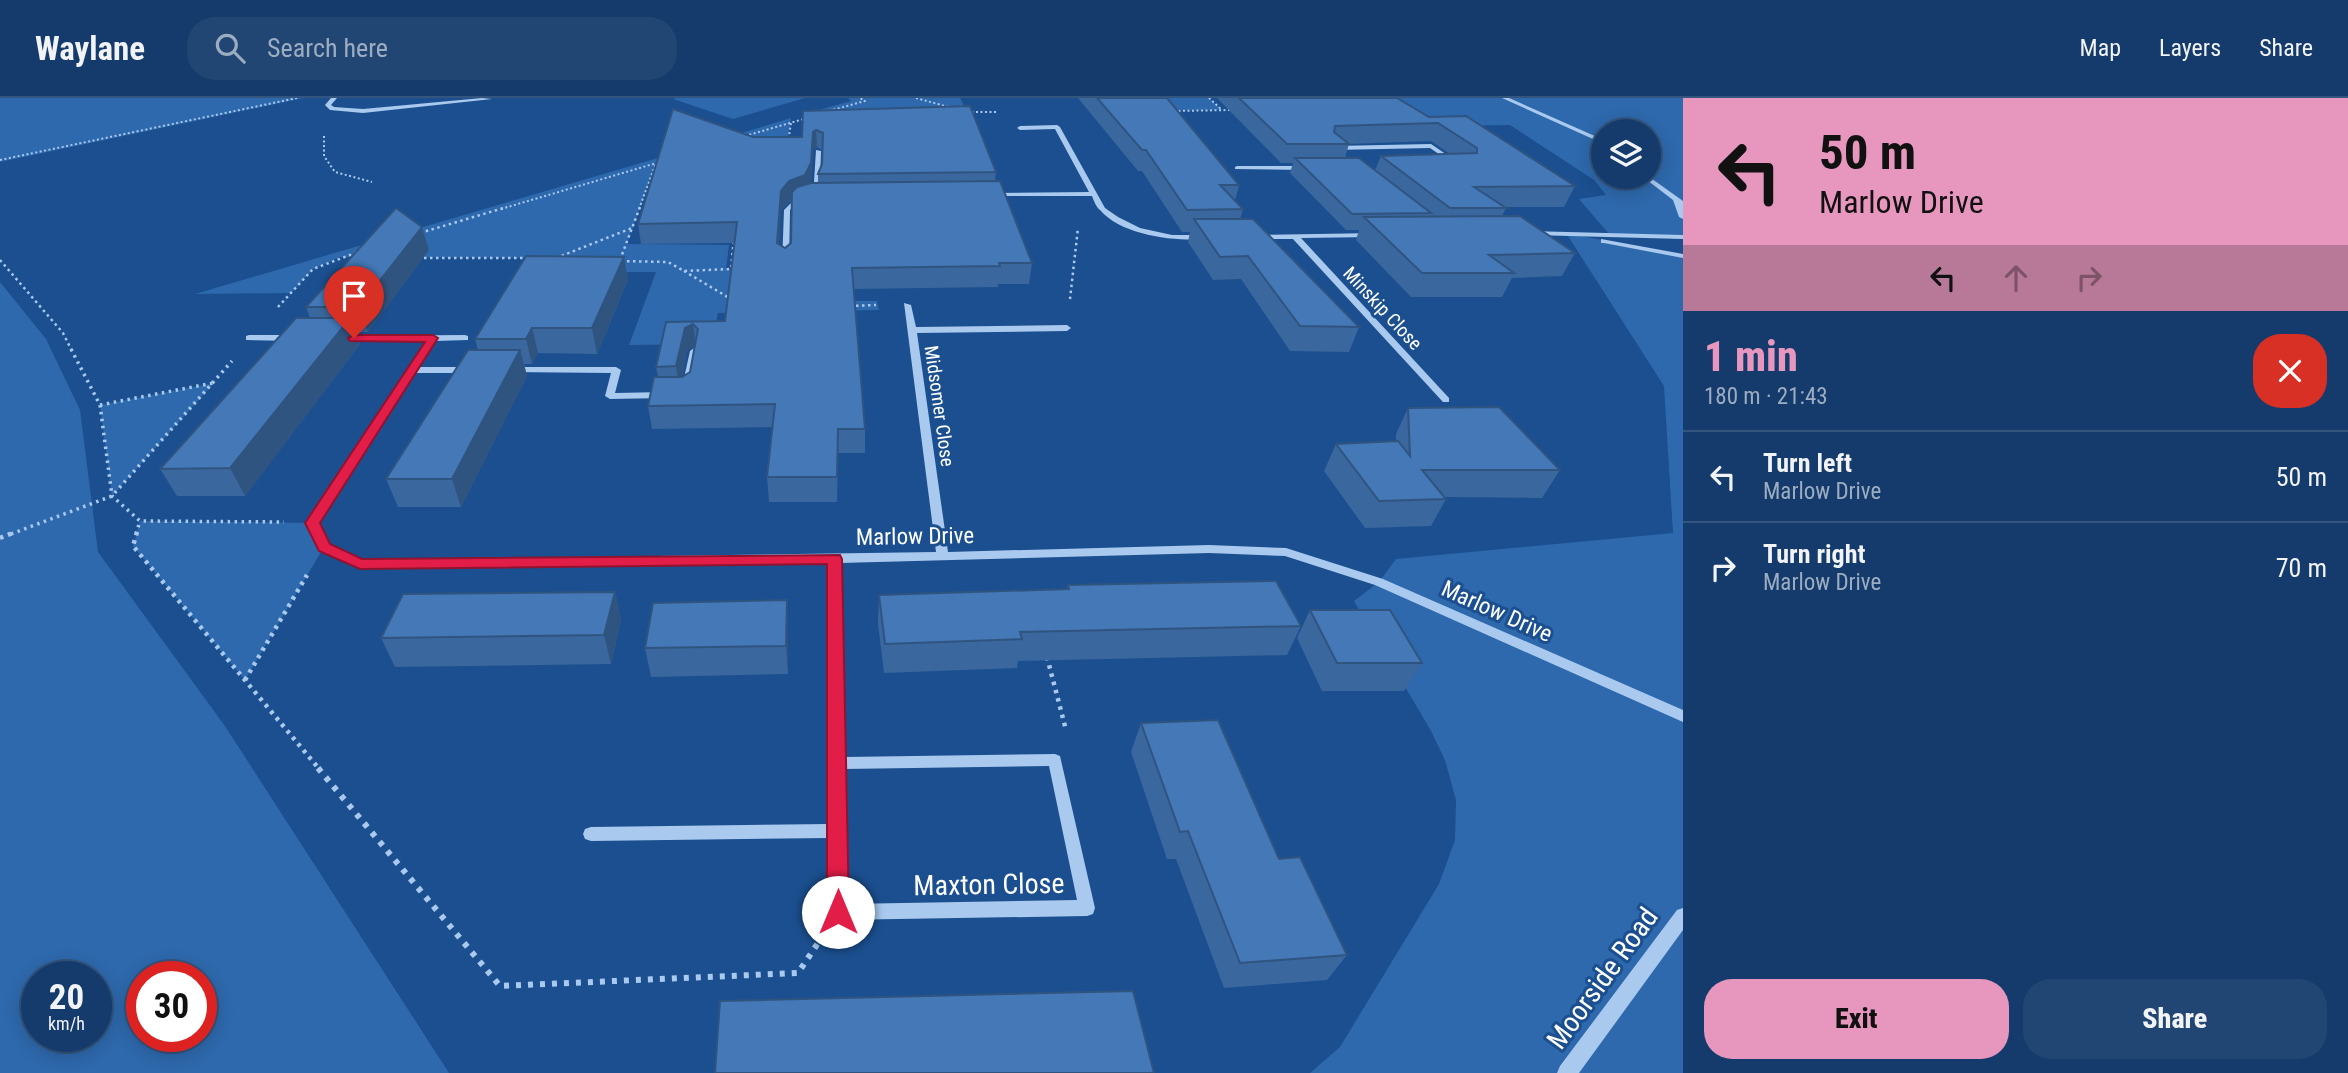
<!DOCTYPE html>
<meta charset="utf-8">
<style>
body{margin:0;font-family:"Roboto Condensed",sans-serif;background:#214673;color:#f1f3f6;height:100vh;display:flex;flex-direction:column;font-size:26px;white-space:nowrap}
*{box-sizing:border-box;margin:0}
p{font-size:23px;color:#9dadc1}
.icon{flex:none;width:38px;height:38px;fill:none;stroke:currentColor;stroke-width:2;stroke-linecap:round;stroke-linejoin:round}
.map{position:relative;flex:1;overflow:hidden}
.details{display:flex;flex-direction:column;background:#143b6b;width:665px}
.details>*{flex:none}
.guide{background:#e797bd;color:#111;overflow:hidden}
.controls{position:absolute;left:1591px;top:21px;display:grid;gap:14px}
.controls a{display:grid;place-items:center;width:70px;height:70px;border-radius:50%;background:#143b6b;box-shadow:0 4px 18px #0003,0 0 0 2px #33557e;font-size:35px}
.speed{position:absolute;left:21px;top:863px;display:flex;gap:14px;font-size:35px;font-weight:700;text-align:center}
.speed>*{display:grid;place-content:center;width:91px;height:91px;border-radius:50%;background:#143b6b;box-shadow:0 4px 18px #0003,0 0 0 2px #33557e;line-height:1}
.speed small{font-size:18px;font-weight:400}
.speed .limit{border:10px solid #d22;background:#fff;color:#111}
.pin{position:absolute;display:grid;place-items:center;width:60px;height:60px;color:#fff;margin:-72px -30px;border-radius:50% 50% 50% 0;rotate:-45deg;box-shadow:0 0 7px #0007}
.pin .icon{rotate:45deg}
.me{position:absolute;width:77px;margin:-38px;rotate:0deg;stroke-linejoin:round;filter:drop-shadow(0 0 5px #0008)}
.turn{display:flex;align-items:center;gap:24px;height:147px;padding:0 21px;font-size:32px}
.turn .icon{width:91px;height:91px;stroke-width:2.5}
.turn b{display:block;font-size:49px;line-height:60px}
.lanes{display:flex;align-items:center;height:66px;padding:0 21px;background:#0003;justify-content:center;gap:35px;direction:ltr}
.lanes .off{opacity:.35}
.round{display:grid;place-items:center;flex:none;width:74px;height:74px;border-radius:28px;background:#214673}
.summary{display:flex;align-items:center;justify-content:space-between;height:119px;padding:0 21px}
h1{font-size:42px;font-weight:800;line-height:52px;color:#e797bd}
.primary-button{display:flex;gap:14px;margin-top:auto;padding:14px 21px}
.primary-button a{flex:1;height:80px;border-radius:28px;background:#e797bd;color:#111;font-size:28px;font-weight:800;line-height:80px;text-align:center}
.primary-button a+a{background:#214673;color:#f1f3f6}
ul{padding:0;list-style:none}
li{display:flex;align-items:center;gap:21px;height:91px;padding:0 21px;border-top:2px solid #33557e}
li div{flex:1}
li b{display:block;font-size:26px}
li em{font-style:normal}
header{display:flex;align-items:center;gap:42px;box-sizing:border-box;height:98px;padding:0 35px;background:#143b6b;border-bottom:2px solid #33557e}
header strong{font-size:33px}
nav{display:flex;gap:38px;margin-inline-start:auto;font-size:24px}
.search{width:490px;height:63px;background:#214673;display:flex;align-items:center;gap:18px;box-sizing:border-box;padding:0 24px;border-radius:28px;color:#9dadc1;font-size:26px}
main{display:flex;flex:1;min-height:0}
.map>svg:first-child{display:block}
.green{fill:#2e69ad;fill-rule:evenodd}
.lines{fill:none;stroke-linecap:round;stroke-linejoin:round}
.path-far4{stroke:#a9c9ee;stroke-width:2;stroke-dasharray:2 2.5;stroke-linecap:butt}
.path-far3{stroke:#a9c9ee;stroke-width:2.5;stroke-dasharray:2.5 3.5;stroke-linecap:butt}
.path-far2{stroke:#a9c9ee;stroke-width:3.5;stroke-dasharray:2.5 4.5;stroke-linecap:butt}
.path-far1{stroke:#a9c9ee;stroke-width:4.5;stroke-dasharray:3.5 5;stroke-linecap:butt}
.path{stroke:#a9c9ee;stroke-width:6;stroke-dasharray:5 7;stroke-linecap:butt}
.minor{fill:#a9c9ee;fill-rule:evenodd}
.wall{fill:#3a679d;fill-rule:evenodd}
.shaded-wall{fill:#305480}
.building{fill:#4478b7;stroke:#305480;stroke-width:2}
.route{fill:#e11d48;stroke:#92132f;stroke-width:2}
.labels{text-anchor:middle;stroke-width:6;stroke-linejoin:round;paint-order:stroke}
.far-street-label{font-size:19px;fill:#fff;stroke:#1b4f8f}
.street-label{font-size:23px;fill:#fff;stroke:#1b4f8f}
.near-street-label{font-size:28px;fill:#fff;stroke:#1b4f8f}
</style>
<header>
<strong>Waylane</strong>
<div class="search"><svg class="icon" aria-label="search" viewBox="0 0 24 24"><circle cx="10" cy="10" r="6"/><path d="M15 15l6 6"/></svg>Search here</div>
<nav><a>Map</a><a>Layers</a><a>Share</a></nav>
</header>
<main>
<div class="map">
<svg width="1683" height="975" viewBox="0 0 1683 975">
<rect width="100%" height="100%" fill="#1b4f8f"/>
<g class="green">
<polygon points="0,0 304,0 0,64"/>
<polygon points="676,0 805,0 733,21 673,1"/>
<polygon points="848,0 960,0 967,14 812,14 851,3"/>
<polygon points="1117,0 1209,0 1222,12 1126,13"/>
<path d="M1396 0H1683V139L1609 136 1579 101 1606 97 1594 82 1510 27 1443 28ZM1603 33H1648V79H1603Z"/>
<polygon points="791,20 786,53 675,55"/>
<polygon points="658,60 627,146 729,147 726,171 785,170 840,203 877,203 879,212 718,215 711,246 629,247 656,174 590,174 554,160 340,159 313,171 291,195 195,196"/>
<polygon points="1566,135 1683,158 1683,975 1310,975 1340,949 1439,786 1455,742 1456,702 1445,662 1430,631 1354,503 1379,484 1396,461 1673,435 1664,288"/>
<path d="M0 184 46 241 80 312 98 454 225 628 449 975H0ZM37 878H96V938H37ZM142 878H201V938H142Z"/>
<polygon points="214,285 112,398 100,307"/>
<polygon points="140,423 312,425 324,449 245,582 133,448"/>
</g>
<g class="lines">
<g class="path-far4">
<polyline points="916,0 952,10"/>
<polyline points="1209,0 1221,11"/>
<polyline points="829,13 865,3 860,0"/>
<polyline points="1174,13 1232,12"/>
<polyline points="967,14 997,14"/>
<polyline points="324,38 324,58 335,74 372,84"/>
<polyline points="745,38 807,20"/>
<polyline points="788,45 791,25"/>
<polyline points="0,62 297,0"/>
<polyline points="501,111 660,64"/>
<polyline points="639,111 656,65"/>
</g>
<g class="path-far3">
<polyline points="420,135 507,109"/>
<polyline points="418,160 528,160"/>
<polyline points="556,160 632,130"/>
<polyline points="0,162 63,235 72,253"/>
<polyline points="620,162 640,109"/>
<polyline points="621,163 668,164 684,173 731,171 734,139"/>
<polyline points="684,173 731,201"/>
<polyline points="1070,201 1078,130"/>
<polyline points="850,208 876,207"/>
<polyline points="278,209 313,171 358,154"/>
</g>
<g class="path-far2">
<polyline points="71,251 100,307 112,398 140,423 284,424"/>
<polyline points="100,307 213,285"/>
<polyline points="11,436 112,398 232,263"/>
<polyline points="136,436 140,423"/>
</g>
<g class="path-far1">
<polyline points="137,434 133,448 320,672"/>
<polyline points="0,440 15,434"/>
<polyline points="1047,559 1066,632"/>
<polyline points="245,582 307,477"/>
</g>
<polyline class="path" points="318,670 500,888 798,875 820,842"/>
<g class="minor">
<polygon points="331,0 337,0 331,7 334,9 363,11 482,0 492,1 363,15 330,12 325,7"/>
<polygon points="1502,0 1509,0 1597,39 1603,43 1603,48 1593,41"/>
<path d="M1057 27 1060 29 1105 110 1118 119 1140 130 1172 137H1206L1210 139 1209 141C1177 144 1122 138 1100 112 1096 109 1094 103 1092 98H988V96L990 95 1089 94 1055 31 1020 32 1017 30 1020 28Z"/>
<polygon points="1431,46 1456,63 1456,65 1452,65 1430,50 1334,52 1331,50 1334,48"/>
<polygon points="816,52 821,53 820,84 813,100 796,106 790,112 789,165 782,167 784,112 792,104 808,98 814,84"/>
<polygon points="1237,68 1306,68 1309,70 1306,72 1235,71 1235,69"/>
<polygon points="1648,78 1683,103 1683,121 1679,119 1673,102 1643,79"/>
<polygon points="1529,133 1683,137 1683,141 1532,137 1529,137"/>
<polygon points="1377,135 1378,137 1374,139 1301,140 1449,300 1449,304 1443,304 1293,141 1256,141 1252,139 1256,137"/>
<polygon points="1601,141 1683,156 1683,160 1604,145 1601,145"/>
<path d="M904 205 911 207 916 229 1067 227 1071 230 1067 233 917 235 948 454 1209 447 1286 450 1383 481 1683 612V624L1375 487 1285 458 1209 455 840 465 844 659 1055 656 1060 658 1095 810 1093 816 1087 818 838 822 832 820 830 814 829 740 591 743 585 741 583 736 585 731 591 729 829 726 828 465 360 470 320 452 306 425 427 243H343L340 242V238L465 237 468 238V242L436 243 418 269H470L475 272 470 275H415L318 425 329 447 362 462 936 454ZM1049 668 1077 802 846 806 844 671Z"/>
<polygon points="249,237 294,237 298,240 294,243 246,242 246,238"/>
<polygon points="694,250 698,253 692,289 687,292 682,289 690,253"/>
<polygon points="509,269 616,269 621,272 615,295 665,294 670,297 665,300 610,301 605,298 611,275 506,274 506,270"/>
<polygon points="1683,810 1683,832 1579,975 1557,975 1560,968 1677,812"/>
</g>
</g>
<g class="wall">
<polygon points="1078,0 1167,0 1239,87 1235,103 1243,111 1240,121 1359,229 1349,254 1290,253 1241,181 1213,182 1188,144 1190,134 1182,134 1142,73 1138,73"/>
<path d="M1217 0H1397L1429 19 1575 88 1564 109H1504L1506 110 1502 118 1575 155 1562 178 1512 180 1502 199H1411L1356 142 1359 132H1346L1290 75 1293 65H1281ZM1431 43 1450 56 1381 58 1375 72 1345 60 1349 46Z"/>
<path d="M803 13 996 74 995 83 1032 165 1029 186H998V189L854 191 865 331V355H838L837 404H769L767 379 772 329 652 331 648 308 658 279 656 269 666 224 725 223 735 145 641 146 638 126 753 39H802ZM817 49 823 53 822 66 818 76V84L811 85 813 52ZM792 101 791 145 785 150 779 146 781 112ZM695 248 690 274 682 279 687 252Z"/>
<polygon points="429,152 368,234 356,234 360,246 245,398 177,398 160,371 310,220 306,209"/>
<polygon points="628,182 597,256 538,255 532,266 524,266 527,278 461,409 398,409 386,381 478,252 475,241"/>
<polygon points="1408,310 1560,372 1542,400 1445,399 1446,401 1431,428 1365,430 1324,373 1336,346 1396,343 1396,336"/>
<polygon points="1068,487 1301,528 1287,557 1018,563 1017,570 884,575 878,526 879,497 1067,491"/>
<polygon points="615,494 621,522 611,566 395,569 381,540"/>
<polygon points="1310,512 1422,565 1404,593 1322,593 1297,540"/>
<polygon points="788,531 788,576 651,579 645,550"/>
<polygon points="1141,625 1279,761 1347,857 1327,882 1224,890 1176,761 1167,761 1131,654"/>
</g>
<g class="shaded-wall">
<polygon points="816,32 817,49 813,52 811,83 805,96 790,102 781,112 778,166 777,145 781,93 813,34"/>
<polygon points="422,129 429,152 368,234 359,209"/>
<polygon points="624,159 628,182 597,256 592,230"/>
<polygon points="350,220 360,246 245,398 230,370"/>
<polygon points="693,226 696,248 687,252 679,291 676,268 685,230"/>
<polygon points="532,230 538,255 532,266 526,241"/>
<polygon points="520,252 527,278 461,409 452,381"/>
<polygon points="615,494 621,522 611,566 604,537"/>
<polygon points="787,502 788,531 788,576 786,548"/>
</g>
<g class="building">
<polygon points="1097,0 1167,0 1239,87 1220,87 1243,111 1187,112 1146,52 1142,52"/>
<polygon points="1239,0 1397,0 1429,19 1466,18 1575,88 1474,89 1506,110 1450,110 1381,58 1477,55 1477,50 1438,25 1335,28 1334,34 1349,46 1287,46"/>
<polygon points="970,8 996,74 818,76 822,66 823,35 816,32 813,34 811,65 805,77 789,83 781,93 777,145 785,150 791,145 792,94 797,89 811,85 1000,83 1032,165 999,165 1000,168 852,170 865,331 838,331 837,379 767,379 775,306 648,308 654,279 682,279 690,274 698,231 693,226 685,230 676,268 656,269 666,224 725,223 737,124 638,126 673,11 753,39 802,39 803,13"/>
<polygon points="1295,60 1359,60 1431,115 1352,116"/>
<polygon points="396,110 422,129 359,209 306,209"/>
<polygon points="1520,118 1575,155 1489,157 1514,175 1422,175 1364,119"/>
<polygon points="1194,121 1253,121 1359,229 1300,228 1248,158 1220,159"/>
<polygon points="526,158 624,159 592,230 532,230 526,241 475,241"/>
<polygon points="296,220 350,220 230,370 160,371"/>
<polygon points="468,252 520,252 452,381 386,381"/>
<polygon points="1499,309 1560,372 1422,372 1446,401 1379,403 1336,346 1398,343 1410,358 1408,310"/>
<polygon points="1276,483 1301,528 1020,534 1022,541 885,546 879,497 1069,491 1068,487"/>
<polygon points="615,494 604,537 381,540 403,496"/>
<polygon points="787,502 786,548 645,550 653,505"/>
<polygon points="1310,512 1390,512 1422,565 1337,565"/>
<polygon points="1218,622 1279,761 1300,759 1347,857 1240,865 1188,733 1180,734 1141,625"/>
<polygon points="1133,893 1154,975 715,975 720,903"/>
</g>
<polygon class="route" points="354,237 433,237 438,240 320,425 330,446 362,461 840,457 842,461 849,814 846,821 838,824 831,821 827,814 827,466 360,471 319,453 305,425 425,244 350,243 348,240"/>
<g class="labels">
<g class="far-street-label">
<text transform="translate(1383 210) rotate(47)" y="7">Minskip Close</text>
<text transform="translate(940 308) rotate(82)" y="7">Midsomer Close</text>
</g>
<g class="street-label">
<text transform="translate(915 438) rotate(-1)" y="8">Marlow Drive</text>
<text transform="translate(1497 513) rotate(24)" y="8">Marlow Drive</text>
</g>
<g class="near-street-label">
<text transform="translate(989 786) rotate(-1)" y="10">Maxton Close</text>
<text transform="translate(1602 880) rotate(-54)" y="10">Moorside Road</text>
</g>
</g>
</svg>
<div class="controls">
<a><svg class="icon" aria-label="layers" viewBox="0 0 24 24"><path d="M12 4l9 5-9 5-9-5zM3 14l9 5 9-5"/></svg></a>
</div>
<div class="speed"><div>20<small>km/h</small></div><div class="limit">30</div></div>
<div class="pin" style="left:354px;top:240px;background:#d93025"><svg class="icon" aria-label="arrive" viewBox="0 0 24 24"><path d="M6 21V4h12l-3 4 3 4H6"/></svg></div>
<svg class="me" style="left:838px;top:814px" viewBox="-20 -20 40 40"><circle r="19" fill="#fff"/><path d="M0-13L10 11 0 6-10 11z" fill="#e11d48"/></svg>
</div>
<section class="details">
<div class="guide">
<div class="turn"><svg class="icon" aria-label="left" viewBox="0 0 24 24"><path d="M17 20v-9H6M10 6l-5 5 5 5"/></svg><div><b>50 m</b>Marlow Drive</div></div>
<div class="lanes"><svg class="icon" aria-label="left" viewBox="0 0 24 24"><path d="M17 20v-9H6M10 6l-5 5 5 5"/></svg><svg class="icon off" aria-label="ahead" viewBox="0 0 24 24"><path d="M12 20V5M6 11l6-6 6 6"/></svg><svg class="icon off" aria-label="right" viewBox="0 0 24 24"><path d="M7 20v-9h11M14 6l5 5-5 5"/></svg></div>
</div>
<div class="summary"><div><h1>1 min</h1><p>180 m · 21:43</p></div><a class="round" style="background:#d93025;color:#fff"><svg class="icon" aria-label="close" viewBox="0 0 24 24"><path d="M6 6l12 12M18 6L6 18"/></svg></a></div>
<ul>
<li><svg class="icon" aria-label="left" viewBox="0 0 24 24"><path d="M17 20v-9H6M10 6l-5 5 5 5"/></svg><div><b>Turn left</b><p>Marlow Drive</p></div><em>50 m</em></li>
<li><svg class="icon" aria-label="right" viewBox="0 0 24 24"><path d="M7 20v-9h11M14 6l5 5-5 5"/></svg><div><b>Turn right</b><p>Marlow Drive</p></div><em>70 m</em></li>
</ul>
<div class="primary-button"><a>Exit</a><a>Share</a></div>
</section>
</main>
